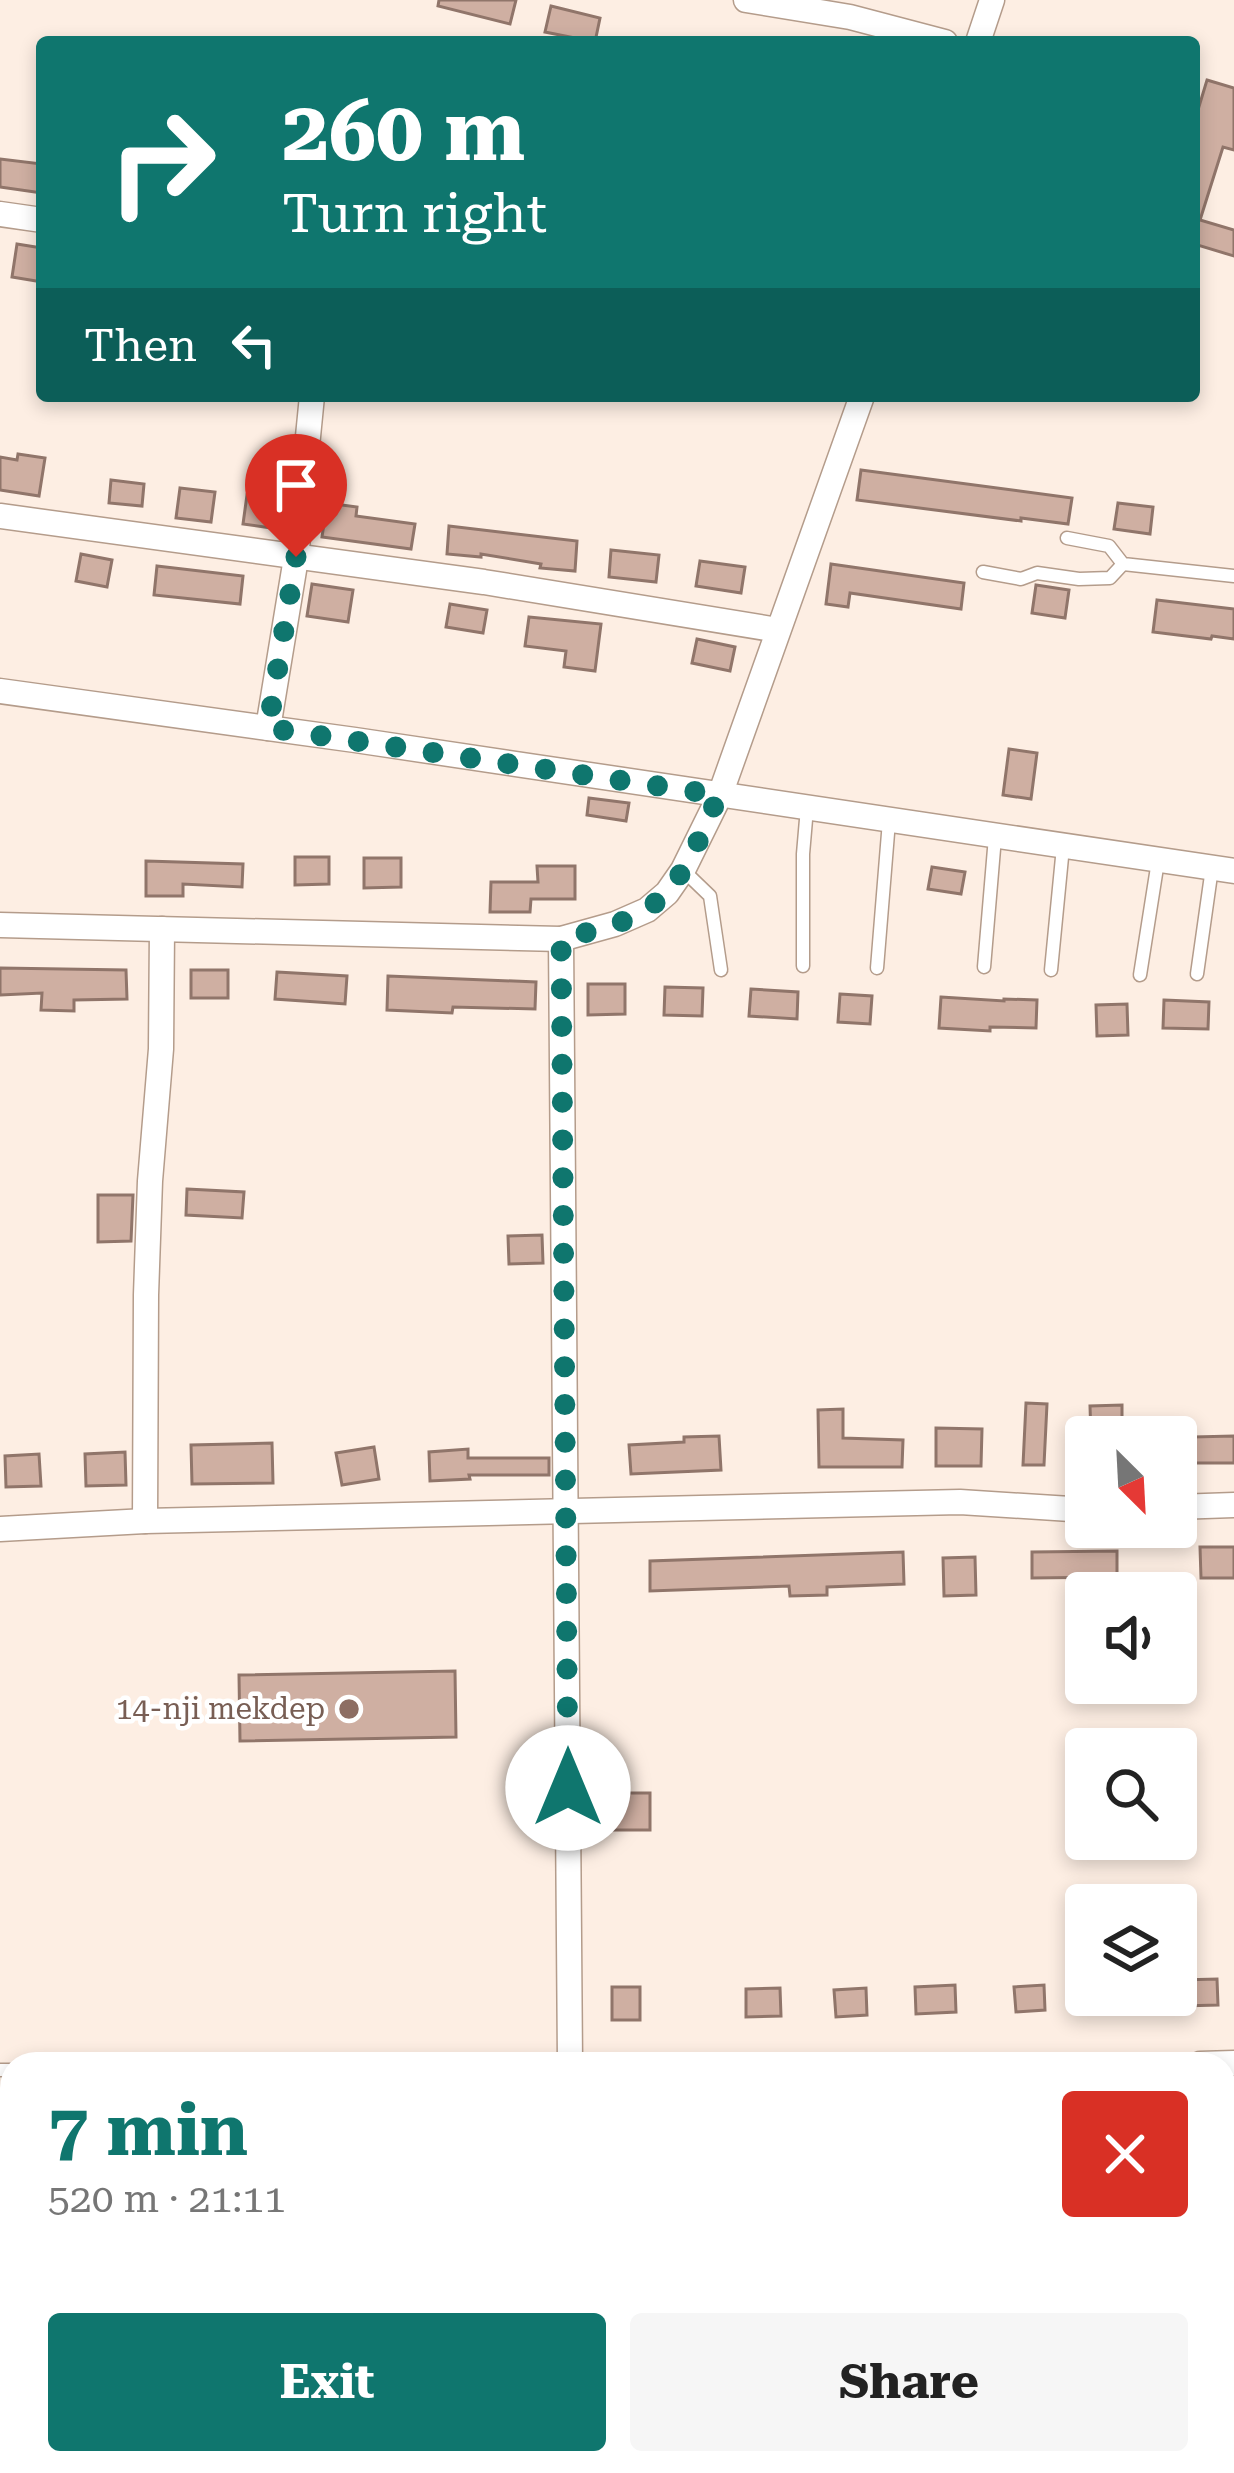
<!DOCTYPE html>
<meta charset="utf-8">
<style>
body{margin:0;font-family:"Roboto Serif",serif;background:#f6f6f6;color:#222;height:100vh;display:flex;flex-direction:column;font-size:45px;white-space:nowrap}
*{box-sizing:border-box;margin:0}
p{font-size:39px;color:#767676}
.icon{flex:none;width:66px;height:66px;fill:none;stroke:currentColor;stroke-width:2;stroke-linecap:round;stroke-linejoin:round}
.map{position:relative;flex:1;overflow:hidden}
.drawer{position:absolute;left:0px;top:2052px;width:1236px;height:423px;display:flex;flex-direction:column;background:#fff;border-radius:36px 36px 0 0;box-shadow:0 6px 18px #0003}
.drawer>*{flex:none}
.top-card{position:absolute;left:36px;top:36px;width:1164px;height:366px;border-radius:12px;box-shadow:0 6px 18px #0003;background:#0f766e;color:#fff;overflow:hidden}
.needle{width:78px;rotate:156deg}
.fabs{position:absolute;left:1065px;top:1416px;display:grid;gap:24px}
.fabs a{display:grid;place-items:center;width:132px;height:132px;border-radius:12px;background:#fff;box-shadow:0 6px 18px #0003;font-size:60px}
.pin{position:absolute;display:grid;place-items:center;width:102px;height:102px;color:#fff;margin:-123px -51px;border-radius:50% 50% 50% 0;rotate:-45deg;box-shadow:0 0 12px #0007}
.pin .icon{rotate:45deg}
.me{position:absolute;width:132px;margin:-66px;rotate:0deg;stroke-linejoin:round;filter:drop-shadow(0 0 9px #0008)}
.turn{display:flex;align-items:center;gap:42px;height:252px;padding:0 48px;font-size:54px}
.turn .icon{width:156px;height:156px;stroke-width:2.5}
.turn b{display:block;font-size:84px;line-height:102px}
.then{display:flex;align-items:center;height:114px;padding:0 48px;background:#0003;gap:24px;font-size:45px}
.round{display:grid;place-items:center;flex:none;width:126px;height:126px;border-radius:12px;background:#f6f6f6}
.headline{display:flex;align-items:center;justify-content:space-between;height:204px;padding:0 48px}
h1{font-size:72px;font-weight:700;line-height:90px;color:#0f766e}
.action{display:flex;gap:24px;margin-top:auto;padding:24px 48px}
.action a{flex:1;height:138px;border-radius:12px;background:#0f766e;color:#fff;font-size:48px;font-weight:700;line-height:138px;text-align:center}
.action a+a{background:#f6f6f6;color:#222}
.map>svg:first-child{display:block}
.building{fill:#cfafa2;stroke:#90756a;stroke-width:3}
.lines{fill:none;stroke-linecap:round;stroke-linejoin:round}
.lane-casing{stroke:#b49c8b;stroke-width:15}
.street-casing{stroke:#b49c8b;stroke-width:27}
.lane{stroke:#fff;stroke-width:12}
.street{stroke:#fff;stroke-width:24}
.route{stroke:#0f766e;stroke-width:21;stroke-dasharray:0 37.8}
.education-dot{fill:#8d6e63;stroke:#fff;stroke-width:4.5}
.labels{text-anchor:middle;stroke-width:9;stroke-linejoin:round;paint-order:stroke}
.education-label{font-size:30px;fill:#785e54;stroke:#fff;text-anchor:end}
</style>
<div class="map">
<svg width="1234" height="2473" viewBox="0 0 1234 2473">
<rect width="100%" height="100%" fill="#fdeee3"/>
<g class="building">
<polygon points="439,0 516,0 510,24 438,6"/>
<polygon points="551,6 600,18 595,42 545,32"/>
<polygon points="1207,80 1234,88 1234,150 1223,147 1200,220 1234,230 1234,256 1194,244 1194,123"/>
<polygon points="0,159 42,164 42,193 0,187"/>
<polygon points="17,244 42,248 42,282 12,277"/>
<polygon points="18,454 45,458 39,496 0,490 0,457 17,460"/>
<polygon points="861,470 1072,498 1068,524 1021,518 1021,521 857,500"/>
<polygon points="111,480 144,484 142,506 109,503"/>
<polygon points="180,488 215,492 211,522 176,518"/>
<polygon points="247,495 281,499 278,529 243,524"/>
<polygon points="327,503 357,507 356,516 415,524 411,549 322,537"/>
<polygon points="1118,503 1153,507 1150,534 1114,529"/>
<polygon points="449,526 577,541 575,571 540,568 541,564 481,554 481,557 447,554"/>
<polygon points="611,550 659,555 656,582 609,577"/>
<polygon points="81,554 112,560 107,587 76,581"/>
<polygon points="700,561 745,567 741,593 696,586"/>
<polygon points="831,564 964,583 961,609 850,593 848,607 826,604"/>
<polygon points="157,566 243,576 240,604 154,595"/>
<polygon points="312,584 353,590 348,622 307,616"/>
<polygon points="1036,585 1069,590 1065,618 1032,613"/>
<polygon points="1157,600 1234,609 1234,639 1212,636 1211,639 1153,632"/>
<polygon points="450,604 487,610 483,633 446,627"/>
<polygon points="529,617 601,624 595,671 564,667 566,651 525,646"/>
<polygon points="697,639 735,647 730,671 692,663"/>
<polygon points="1009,749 1037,753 1031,799 1003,795"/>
<polygon points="589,798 629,803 626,821 587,815"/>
<polygon points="295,857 329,857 329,884 295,885"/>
<polygon points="364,858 401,858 401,887 364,888"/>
<polygon points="146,861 243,864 242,887 183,884 183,896 146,896"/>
<polygon points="537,866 575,866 575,899 531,899 530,912 490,912 491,882 538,882"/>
<polygon points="932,867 965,872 961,894 928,889"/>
<polygon points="0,968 126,970 127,999 74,1000 74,1011 41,1010 42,993 0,995"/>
<rect x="191" y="970" width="37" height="28"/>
<polygon points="277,972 347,976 345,1004 275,999"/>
<polygon points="388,976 536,982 535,1009 453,1007 452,1013 387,1010"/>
<polygon points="588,984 625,984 625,1014 588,1015"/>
<polygon points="665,987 703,988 702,1016 664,1015"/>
<polygon points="751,989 798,992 797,1019 749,1016"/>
<polygon points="840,994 872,996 870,1024 838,1022"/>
<polygon points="941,997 1004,1001 1004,999 1037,1000 1036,1028 990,1027 990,1031 939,1028"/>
<polygon points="1164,1000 1209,1002 1208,1029 1163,1028"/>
<polygon points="1127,1004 1128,1035 1097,1036 1096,1005"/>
<polygon points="187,1189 244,1192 242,1218 186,1215"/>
<polygon points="98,1195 133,1195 131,1241 98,1242"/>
<polygon points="542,1235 543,1263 509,1264 508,1236"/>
<polygon points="1026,1403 1047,1404 1044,1465 1023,1465"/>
<polygon points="1122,1405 1122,1437 1091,1437 1090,1406"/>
<polygon points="843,1409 843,1438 903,1440 902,1467 819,1467 818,1410"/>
<polygon points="1193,1425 1193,1437 1234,1436 1234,1463 1176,1463 1176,1426"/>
<polygon points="936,1428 982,1429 981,1466 936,1466"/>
<polygon points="719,1436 721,1470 631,1474 629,1445 684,1442 684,1437"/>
<polygon points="272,1443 273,1483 192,1484 191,1445"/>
<polygon points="374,1447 379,1479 342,1485 336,1453"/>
<polygon points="468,1449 468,1458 549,1458 549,1475 469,1475 470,1479 430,1481 429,1452"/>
<polygon points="125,1452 126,1485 86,1486 85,1454"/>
<polygon points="39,1454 41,1486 6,1487 5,1456"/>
<polygon points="1200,1547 1234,1547 1234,1578 1201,1578"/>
<polygon points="1117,1551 1117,1577 1032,1578 1032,1552"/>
<polygon points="903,1552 904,1584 827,1587 827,1595 790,1596 789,1586 650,1591 650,1561"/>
<polygon points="975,1557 976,1595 944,1596 943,1558"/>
<polygon points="455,1671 456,1737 240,1741 239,1675"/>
<rect x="605" y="1793" width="45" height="37"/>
<polygon points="1217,1979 1218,2005 1181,2006 1180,1980"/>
<polygon points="955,1985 956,2012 916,2014 915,1987"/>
<polygon points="1044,1985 1045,2010 1016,2012 1014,1987"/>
<rect x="612" y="1987" width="28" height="33"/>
<polygon points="780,1988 781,2016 746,2017 746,1989"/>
<polygon points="866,1988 867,2015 836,2017 834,1990"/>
</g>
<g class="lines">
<g class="lane-casing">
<g id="lane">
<polyline points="1067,538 1109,546 1123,564 1234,576"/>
<polyline points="983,572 1021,579 1037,573 1079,579 1110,578 1123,564"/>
<polyline points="683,870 710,896 721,970"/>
<polyline points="803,966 803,854 807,808"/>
<polyline points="984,967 995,837"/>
<polyline points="877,968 889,821"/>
<polyline points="1051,970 1063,847"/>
<polyline points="1197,974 1212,868"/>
<polyline points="1140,975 1158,861"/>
<polyline points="0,2070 12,2070"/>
</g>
</g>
<g class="street-casing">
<g id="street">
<polyline points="746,0 850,17 945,42"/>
<polyline points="978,42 992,0"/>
<polyline points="0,214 42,220"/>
<polyline points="0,516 484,582 778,630"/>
<polyline points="0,691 355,740 1234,871"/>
<polyline points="268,728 296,558 312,396"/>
<polyline points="0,925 561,939 615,924 647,910 667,893 683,870 720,795 862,396"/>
<polyline points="561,939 570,2064"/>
<polyline points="1176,1507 1234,1505"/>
<polyline points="145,1521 146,1295 150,1181 161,1049 162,929"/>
<polyline points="0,1529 145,1521 960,1502 1086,1510"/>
<polyline points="1200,2064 1234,2063"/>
<polyline points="573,2463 573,2473"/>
</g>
</g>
<use href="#lane" class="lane"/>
<use href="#street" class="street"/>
</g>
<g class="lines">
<path class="route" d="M296 557 268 728 719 795C701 833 686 881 650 907 625 925 591 931 561 939L568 1788"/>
</g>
<circle class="education-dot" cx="349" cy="1709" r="12"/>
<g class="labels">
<g class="education-label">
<text x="325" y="1719">14-nji mekdep</text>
</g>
</g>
</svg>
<div class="fabs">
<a><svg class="needle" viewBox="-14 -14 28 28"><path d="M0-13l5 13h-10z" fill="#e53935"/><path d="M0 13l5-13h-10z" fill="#767676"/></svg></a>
<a><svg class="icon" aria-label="sound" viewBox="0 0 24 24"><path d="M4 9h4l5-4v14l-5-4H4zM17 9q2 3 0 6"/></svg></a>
<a><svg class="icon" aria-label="search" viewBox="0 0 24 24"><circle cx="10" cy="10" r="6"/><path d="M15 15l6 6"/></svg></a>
<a><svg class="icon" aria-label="layers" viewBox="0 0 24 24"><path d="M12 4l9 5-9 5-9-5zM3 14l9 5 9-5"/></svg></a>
</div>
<div class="pin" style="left:296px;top:557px;background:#d93025"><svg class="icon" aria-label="arrive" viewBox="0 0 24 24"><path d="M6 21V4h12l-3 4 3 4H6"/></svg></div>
<svg class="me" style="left:568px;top:1788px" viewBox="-20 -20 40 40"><circle r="19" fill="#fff"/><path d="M0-13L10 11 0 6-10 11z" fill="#0f766e"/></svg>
<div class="top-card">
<div class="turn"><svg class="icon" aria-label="right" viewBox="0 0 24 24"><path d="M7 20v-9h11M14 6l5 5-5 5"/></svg><div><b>260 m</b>Turn right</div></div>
<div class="then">Then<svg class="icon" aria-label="left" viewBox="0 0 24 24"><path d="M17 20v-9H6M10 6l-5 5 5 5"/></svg></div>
</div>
<section class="drawer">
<div class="headline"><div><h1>7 min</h1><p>520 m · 21:11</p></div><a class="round" style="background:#d93025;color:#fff"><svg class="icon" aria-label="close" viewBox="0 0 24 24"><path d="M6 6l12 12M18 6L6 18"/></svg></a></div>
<div class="action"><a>Exit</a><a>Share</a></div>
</section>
</div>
